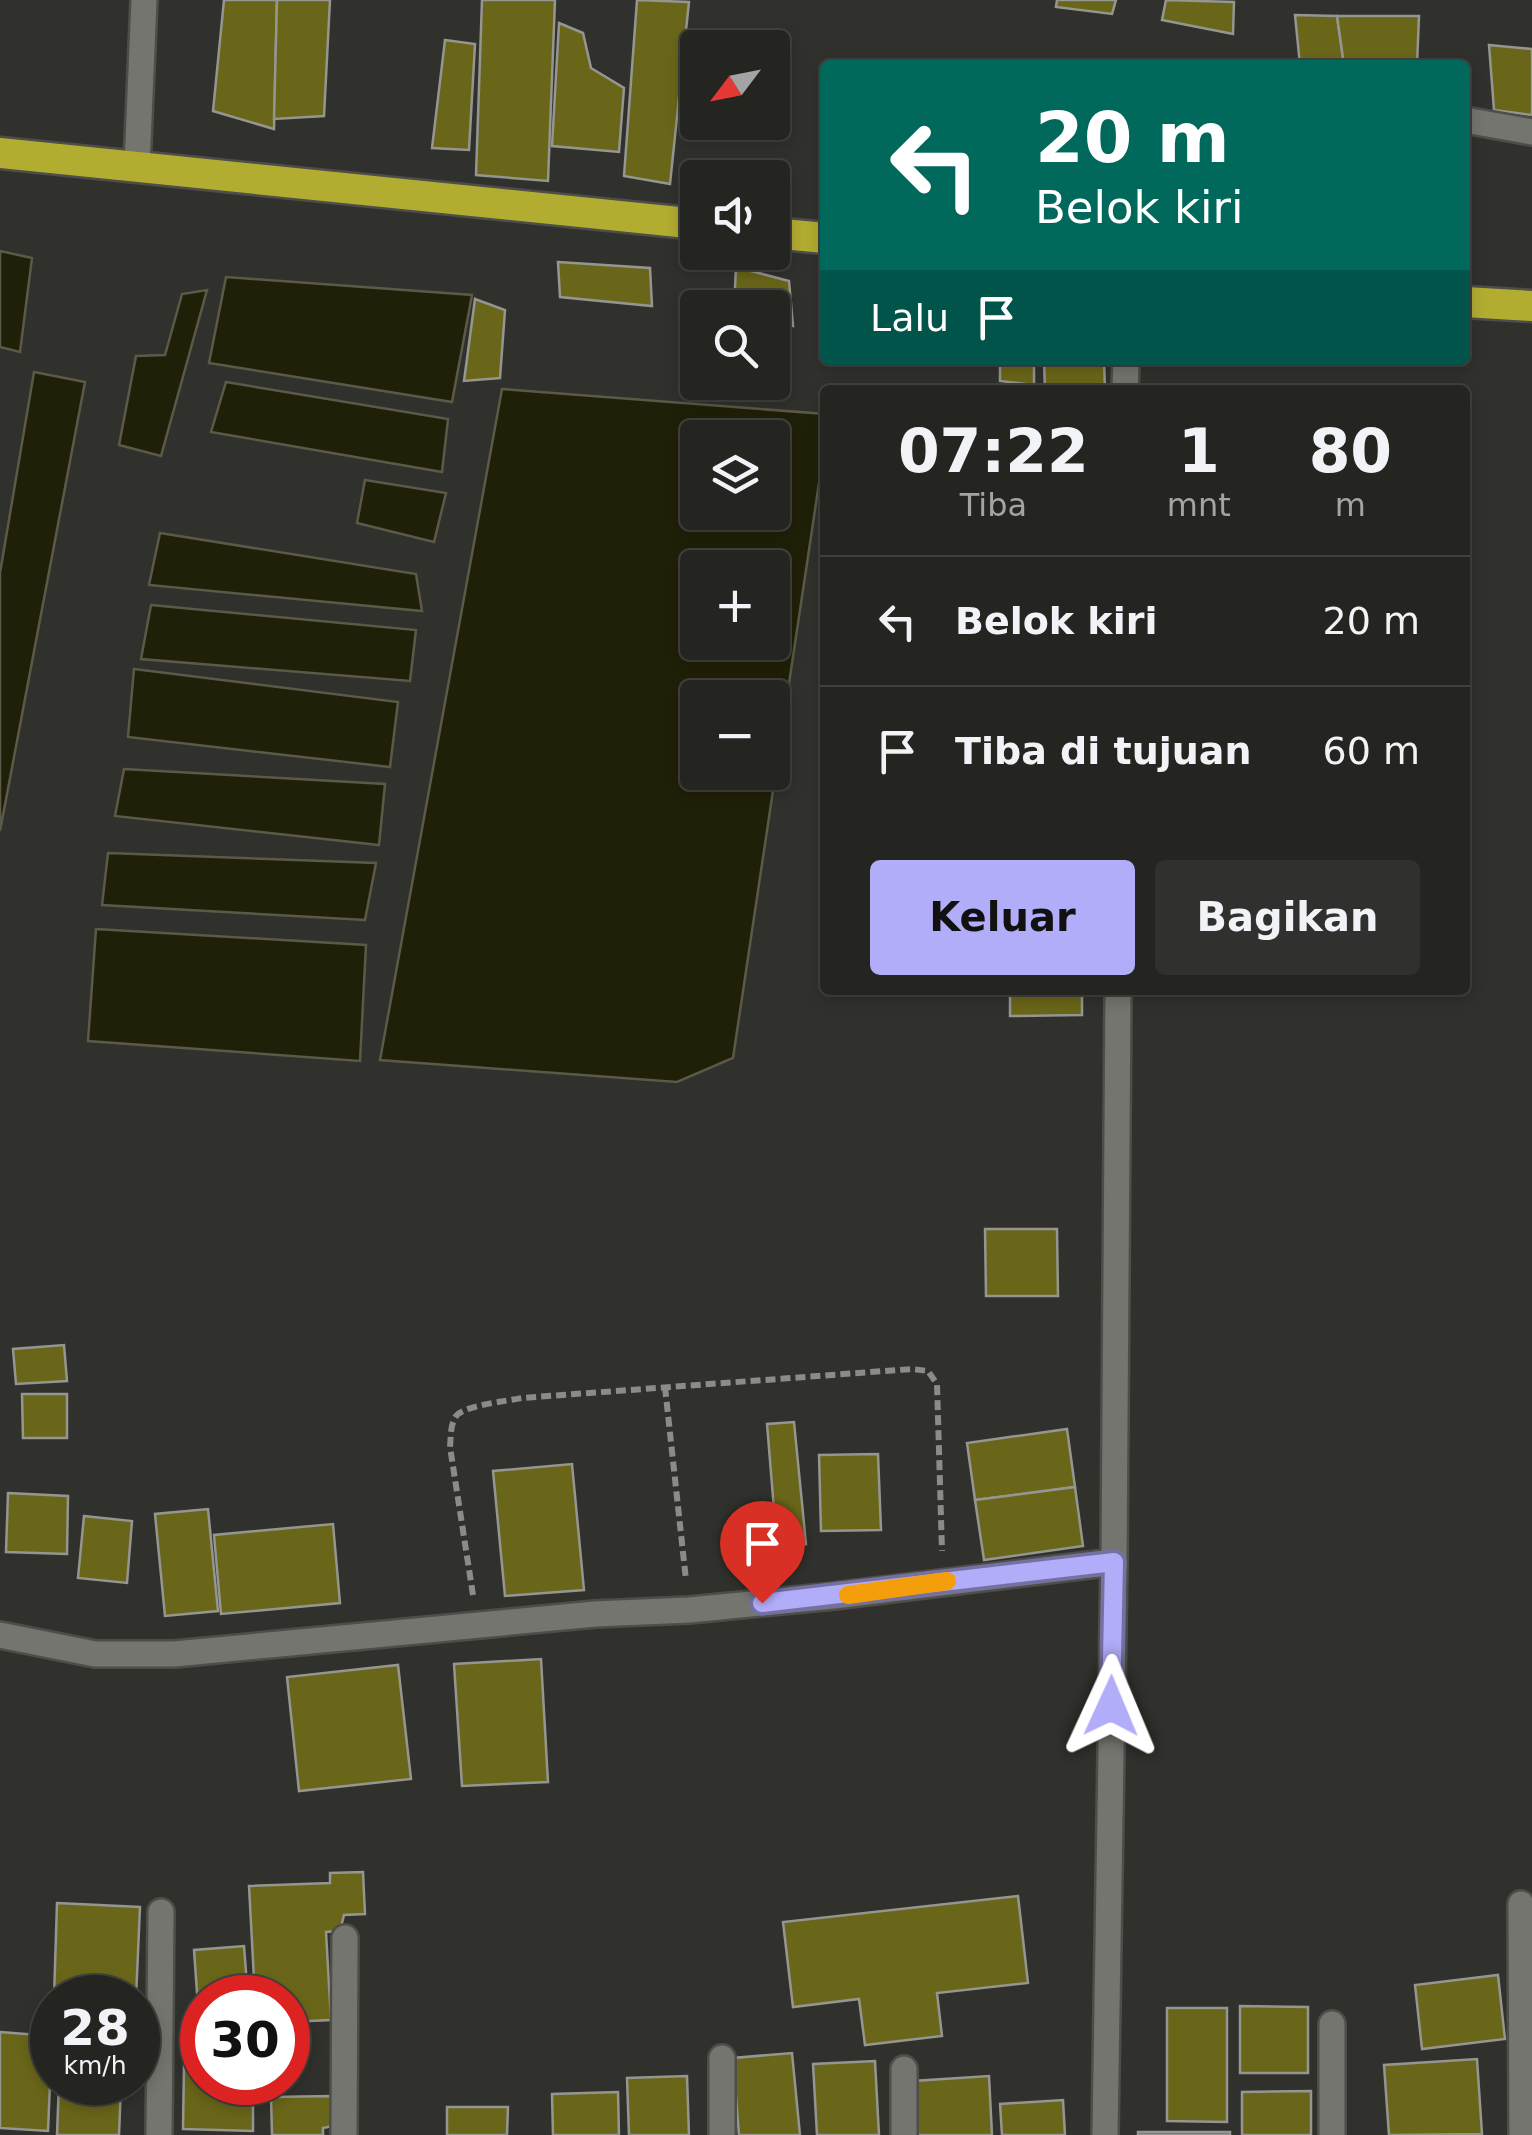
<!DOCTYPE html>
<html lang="id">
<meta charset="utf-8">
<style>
body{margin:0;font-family:"DejaVu Sans",sans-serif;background:#30302e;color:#f1f3f6;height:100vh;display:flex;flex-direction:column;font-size:38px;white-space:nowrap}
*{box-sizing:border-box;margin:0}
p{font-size:32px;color:#a3a4a5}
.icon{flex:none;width:55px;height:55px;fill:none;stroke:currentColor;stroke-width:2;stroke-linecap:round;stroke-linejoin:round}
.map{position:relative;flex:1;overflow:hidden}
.sheet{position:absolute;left:820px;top:385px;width:650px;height:610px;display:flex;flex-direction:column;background:#242421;border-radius:10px;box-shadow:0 5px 15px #0003,0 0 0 2px #41413f}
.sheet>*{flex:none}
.banner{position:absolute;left:820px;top:60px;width:650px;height:305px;border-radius:10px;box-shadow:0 5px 15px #0003,0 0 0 2px #41413f;background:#00695c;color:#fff;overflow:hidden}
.needle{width:65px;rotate:238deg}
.controls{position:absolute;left:680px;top:30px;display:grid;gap:20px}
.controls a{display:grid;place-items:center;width:110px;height:110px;border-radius:10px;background:#242421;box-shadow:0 5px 15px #0003,0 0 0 2px #41413f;font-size:50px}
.speed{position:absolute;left:30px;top:1975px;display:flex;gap:20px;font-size:50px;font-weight:700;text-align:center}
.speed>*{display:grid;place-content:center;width:130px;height:130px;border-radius:50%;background:#242421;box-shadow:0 5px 15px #0003,0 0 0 2px #41413f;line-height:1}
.speed small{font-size:25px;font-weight:400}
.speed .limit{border:15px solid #d22;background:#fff;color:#111}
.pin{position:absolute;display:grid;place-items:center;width:85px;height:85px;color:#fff;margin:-102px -42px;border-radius:50% 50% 50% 0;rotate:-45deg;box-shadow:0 0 10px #0007}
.pin .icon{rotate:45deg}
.me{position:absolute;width:110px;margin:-55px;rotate:1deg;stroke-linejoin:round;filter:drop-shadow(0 0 8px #0008)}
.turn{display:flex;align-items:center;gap:35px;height:210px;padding:0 50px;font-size:45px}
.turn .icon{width:130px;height:130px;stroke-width:2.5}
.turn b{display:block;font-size:70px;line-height:85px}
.then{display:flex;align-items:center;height:95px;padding:0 50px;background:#0003;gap:20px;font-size:38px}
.eta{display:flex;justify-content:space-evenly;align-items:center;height:170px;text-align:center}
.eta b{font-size:60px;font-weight:700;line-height:70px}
.cta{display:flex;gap:20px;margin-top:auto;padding:20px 50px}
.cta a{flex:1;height:115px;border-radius:10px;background:#b2adf9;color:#111;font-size:40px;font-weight:700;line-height:115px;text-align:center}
.cta a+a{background:#30302e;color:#f1f3f6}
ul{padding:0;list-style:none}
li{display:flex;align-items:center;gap:30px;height:130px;padding:0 50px;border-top:2px solid #41413f}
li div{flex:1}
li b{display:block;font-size:38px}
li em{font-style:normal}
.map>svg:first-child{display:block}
.water{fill:#201f07;stroke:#5b5a49;stroke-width:2.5;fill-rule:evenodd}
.building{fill:#6a6619;stroke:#959591;stroke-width:2.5}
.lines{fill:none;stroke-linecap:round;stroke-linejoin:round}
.minor-casing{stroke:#4d4d4a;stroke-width:30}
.highway-casing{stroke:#4d4d4a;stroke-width:35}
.path{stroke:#8b8b88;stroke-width:6;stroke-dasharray:10 5;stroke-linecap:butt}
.minor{stroke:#757570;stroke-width:25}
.highway{stroke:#b2ac31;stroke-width:30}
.route-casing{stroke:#7470a2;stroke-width:25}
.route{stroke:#b2adf9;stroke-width:18}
.slow{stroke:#f59e0b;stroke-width:18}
</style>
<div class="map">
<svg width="1532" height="2135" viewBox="0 0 1532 2135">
<rect width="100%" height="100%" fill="#30302c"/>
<g class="water">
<polygon points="0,251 32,258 20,352 0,347"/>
<polygon points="226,277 472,295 452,402 209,363"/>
<polygon points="207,290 161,456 119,445 136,356 165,355 182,294"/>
<polygon points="34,372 85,382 0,831 0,573"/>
<polygon points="226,382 448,419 442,472 211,432"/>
<path d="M502 389 825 414V443L733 1058 677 1082 380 1060ZM698 438H772V512H698ZM698 568H772V642H698ZM698 698H772V772H698Z"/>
<polygon points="365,480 446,493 434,542 357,523"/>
<polygon points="160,533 416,574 422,611 149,585"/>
<polygon points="151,605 416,630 410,681 141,659"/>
<polygon points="134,669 398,702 390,767 128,737"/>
<polygon points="124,769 385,784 379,845 115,816"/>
<polygon points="108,853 376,863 365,920 102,905"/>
<polygon points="96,929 366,945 360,1061 88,1041"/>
</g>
<g class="building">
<polygon points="224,0 277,0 274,129 213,111"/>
<polygon points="277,0 330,0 324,116 274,119"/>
<polygon points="482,0 555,0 548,181 476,175"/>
<polygon points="637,0 689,2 670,184 624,176"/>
<polygon points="1057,0 1116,0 1112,14 1056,7"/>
<polygon points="1166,0 1234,2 1233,34 1162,20"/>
<polygon points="1295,15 1337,16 1344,65 1300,65"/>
<polygon points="1337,16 1419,16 1417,65 1344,65"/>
<polygon points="559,23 583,33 591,68 624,88 619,152 552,146"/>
<polygon points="445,40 475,44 469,150 432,148"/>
<polygon points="1489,45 1532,49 1532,115 1494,110"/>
<polygon points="558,262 650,268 652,306 560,297"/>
<polygon points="736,267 789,281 793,326 776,320 772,329 772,308 734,308"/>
<polygon points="475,299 505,310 500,378 464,381"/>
<polygon points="1000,360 1034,360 1034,385 1000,381"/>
<polygon points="1044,360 1104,360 1105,390 1045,390"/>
<polygon points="1010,990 1082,990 1082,1015 1010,1016"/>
<polygon points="985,1229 1057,1229 1058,1296 986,1296"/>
<polygon points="64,1345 67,1381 16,1384 13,1349"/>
<polygon points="22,1394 67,1394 67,1438 23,1438"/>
<polygon points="794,1422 806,1544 777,1546 767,1424"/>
<polygon points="1067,1429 1075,1487 975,1500 967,1443"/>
<polygon points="878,1454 881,1530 821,1531 819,1455"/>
<polygon points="572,1464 584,1590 505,1596 493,1471"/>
<polygon points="1075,1487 1083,1546 984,1560 975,1500"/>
<polygon points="8,1493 68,1496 67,1554 6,1552"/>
<polygon points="208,1509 218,1611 165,1616 155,1514"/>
<polygon points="84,1516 132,1521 127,1583 78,1578"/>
<polygon points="333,1524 340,1603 221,1614 214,1535"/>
<polygon points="541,1659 548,1782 462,1786 454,1664"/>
<polygon points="398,1665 411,1779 299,1791 287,1677"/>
<polygon points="363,1872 365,1914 344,1915 340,1931 326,1932 331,2020 288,2022 288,1998 255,1998 249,1886 330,1883 330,1873"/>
<polygon points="1018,1896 1028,1983 937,1993 942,2036 865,2045 859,1999 793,2007 783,1922"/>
<polygon points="57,1903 140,1907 136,1998 54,1998"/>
<polygon points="244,1946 248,1998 202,1998 202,2020 199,2021 194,1950"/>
<polygon points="1498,1975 1505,2039 1422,2049 1415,1985"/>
<polygon points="1240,2006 1308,2007 1308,2073 1240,2073"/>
<polygon points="1167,2008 1227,2008 1227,2122 1167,2121"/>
<polygon points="0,2032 52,2036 48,2131 0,2128"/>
<polygon points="792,2053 800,2135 739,2135 733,2058"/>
<polygon points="1477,2059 1482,2134 1389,2135 1384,2065"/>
<polygon points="875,2061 879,2135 817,2135 813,2064"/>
<polygon points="184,2065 202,2065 202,2082 253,2082 253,2131 183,2129"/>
<polygon points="687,2076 689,2135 629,2135 627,2078"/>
<polygon points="989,2076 992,2135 917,2135 913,2081"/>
<polygon points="59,2082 121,2085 119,2135 57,2135"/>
<polygon points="1311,2091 1311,2135 1242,2135 1242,2092"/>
<polygon points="618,2092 619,2135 553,2135 552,2094"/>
<polygon points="332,2096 333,2126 323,2128 323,2135 272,2135 271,2097"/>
<polygon points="1063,2100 1065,2135 1002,2135 1000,2104"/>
<polygon points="447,2107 508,2107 507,2135 447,2135"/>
<rect x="1138" y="2132" width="92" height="3"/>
</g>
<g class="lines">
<g class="minor-casing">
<g id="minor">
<polyline points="1465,120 1532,132"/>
<polyline points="137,166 144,0"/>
<polyline points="1125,390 1126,360"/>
<polyline points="0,1635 95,1654 174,1654 595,1614 689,1610 834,1596 1114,1562"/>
<polyline points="1521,1904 1522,2135"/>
<polyline points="1332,2024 1332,2135"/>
<polyline points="722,2058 722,2135"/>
<polyline points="904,2069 904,2135"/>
<polyline points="159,2135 161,1912"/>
<polyline points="344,2135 345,1938"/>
<polyline points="1105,2135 1114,1562 1118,990"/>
</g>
</g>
<g class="highway-casing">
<g id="highway">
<polyline points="0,153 698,224"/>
<polyline points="772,233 825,238"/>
<polyline points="1465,302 1532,306"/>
</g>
</g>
<g class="path">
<polyline points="665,1387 686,1580"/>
<path d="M473 1595 450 1447C451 1437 450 1423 457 1415 467 1405 507 1401 522 1398L912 1369 928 1371 937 1384 942 1551"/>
</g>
<use href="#minor" class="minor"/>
<use href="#highway" class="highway"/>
</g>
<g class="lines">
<g class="route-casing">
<polyline id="route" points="762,1603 1114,1562 1111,1706"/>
</g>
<use href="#route" class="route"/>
<polyline class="slow" points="848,1595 947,1581"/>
</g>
</svg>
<div class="controls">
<a><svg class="needle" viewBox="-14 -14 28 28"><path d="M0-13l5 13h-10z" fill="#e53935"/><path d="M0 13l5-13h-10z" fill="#a3a4a5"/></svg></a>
<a><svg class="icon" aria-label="sound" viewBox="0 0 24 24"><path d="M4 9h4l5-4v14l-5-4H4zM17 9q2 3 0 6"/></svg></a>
<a><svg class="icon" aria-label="search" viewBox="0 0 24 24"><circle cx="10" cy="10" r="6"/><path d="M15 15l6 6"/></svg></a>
<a><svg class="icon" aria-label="layers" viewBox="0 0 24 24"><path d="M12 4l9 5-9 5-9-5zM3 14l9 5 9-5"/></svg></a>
<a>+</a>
<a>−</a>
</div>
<div class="speed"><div>28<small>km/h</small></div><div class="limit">30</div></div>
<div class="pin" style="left:762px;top:1603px;background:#d93025"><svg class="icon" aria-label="arrive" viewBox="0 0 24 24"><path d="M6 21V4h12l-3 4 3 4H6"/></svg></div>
<svg class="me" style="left:1111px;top:1706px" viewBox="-20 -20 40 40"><path d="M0-17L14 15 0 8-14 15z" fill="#b2adf9" stroke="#fff" stroke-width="4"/></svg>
<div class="banner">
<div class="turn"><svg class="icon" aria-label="left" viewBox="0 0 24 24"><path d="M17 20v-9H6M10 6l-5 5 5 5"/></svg><div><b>20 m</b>Belok kiri</div></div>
<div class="then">Lalu<svg class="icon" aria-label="arrive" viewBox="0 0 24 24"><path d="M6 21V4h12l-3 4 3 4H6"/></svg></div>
</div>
<section class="sheet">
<div class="eta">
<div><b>07:22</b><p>Tiba</p></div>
<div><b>1</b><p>mnt</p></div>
<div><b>80</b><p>m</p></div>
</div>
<ul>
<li><svg class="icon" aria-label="left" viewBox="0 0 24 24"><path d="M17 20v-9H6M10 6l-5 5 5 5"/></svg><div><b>Belok kiri</b></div><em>20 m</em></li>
<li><svg class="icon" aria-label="arrive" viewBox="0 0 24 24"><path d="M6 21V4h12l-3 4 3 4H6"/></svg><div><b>Tiba di tujuan</b></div><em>60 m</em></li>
</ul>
<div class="cta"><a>Keluar</a><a>Bagikan</a></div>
</section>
</div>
